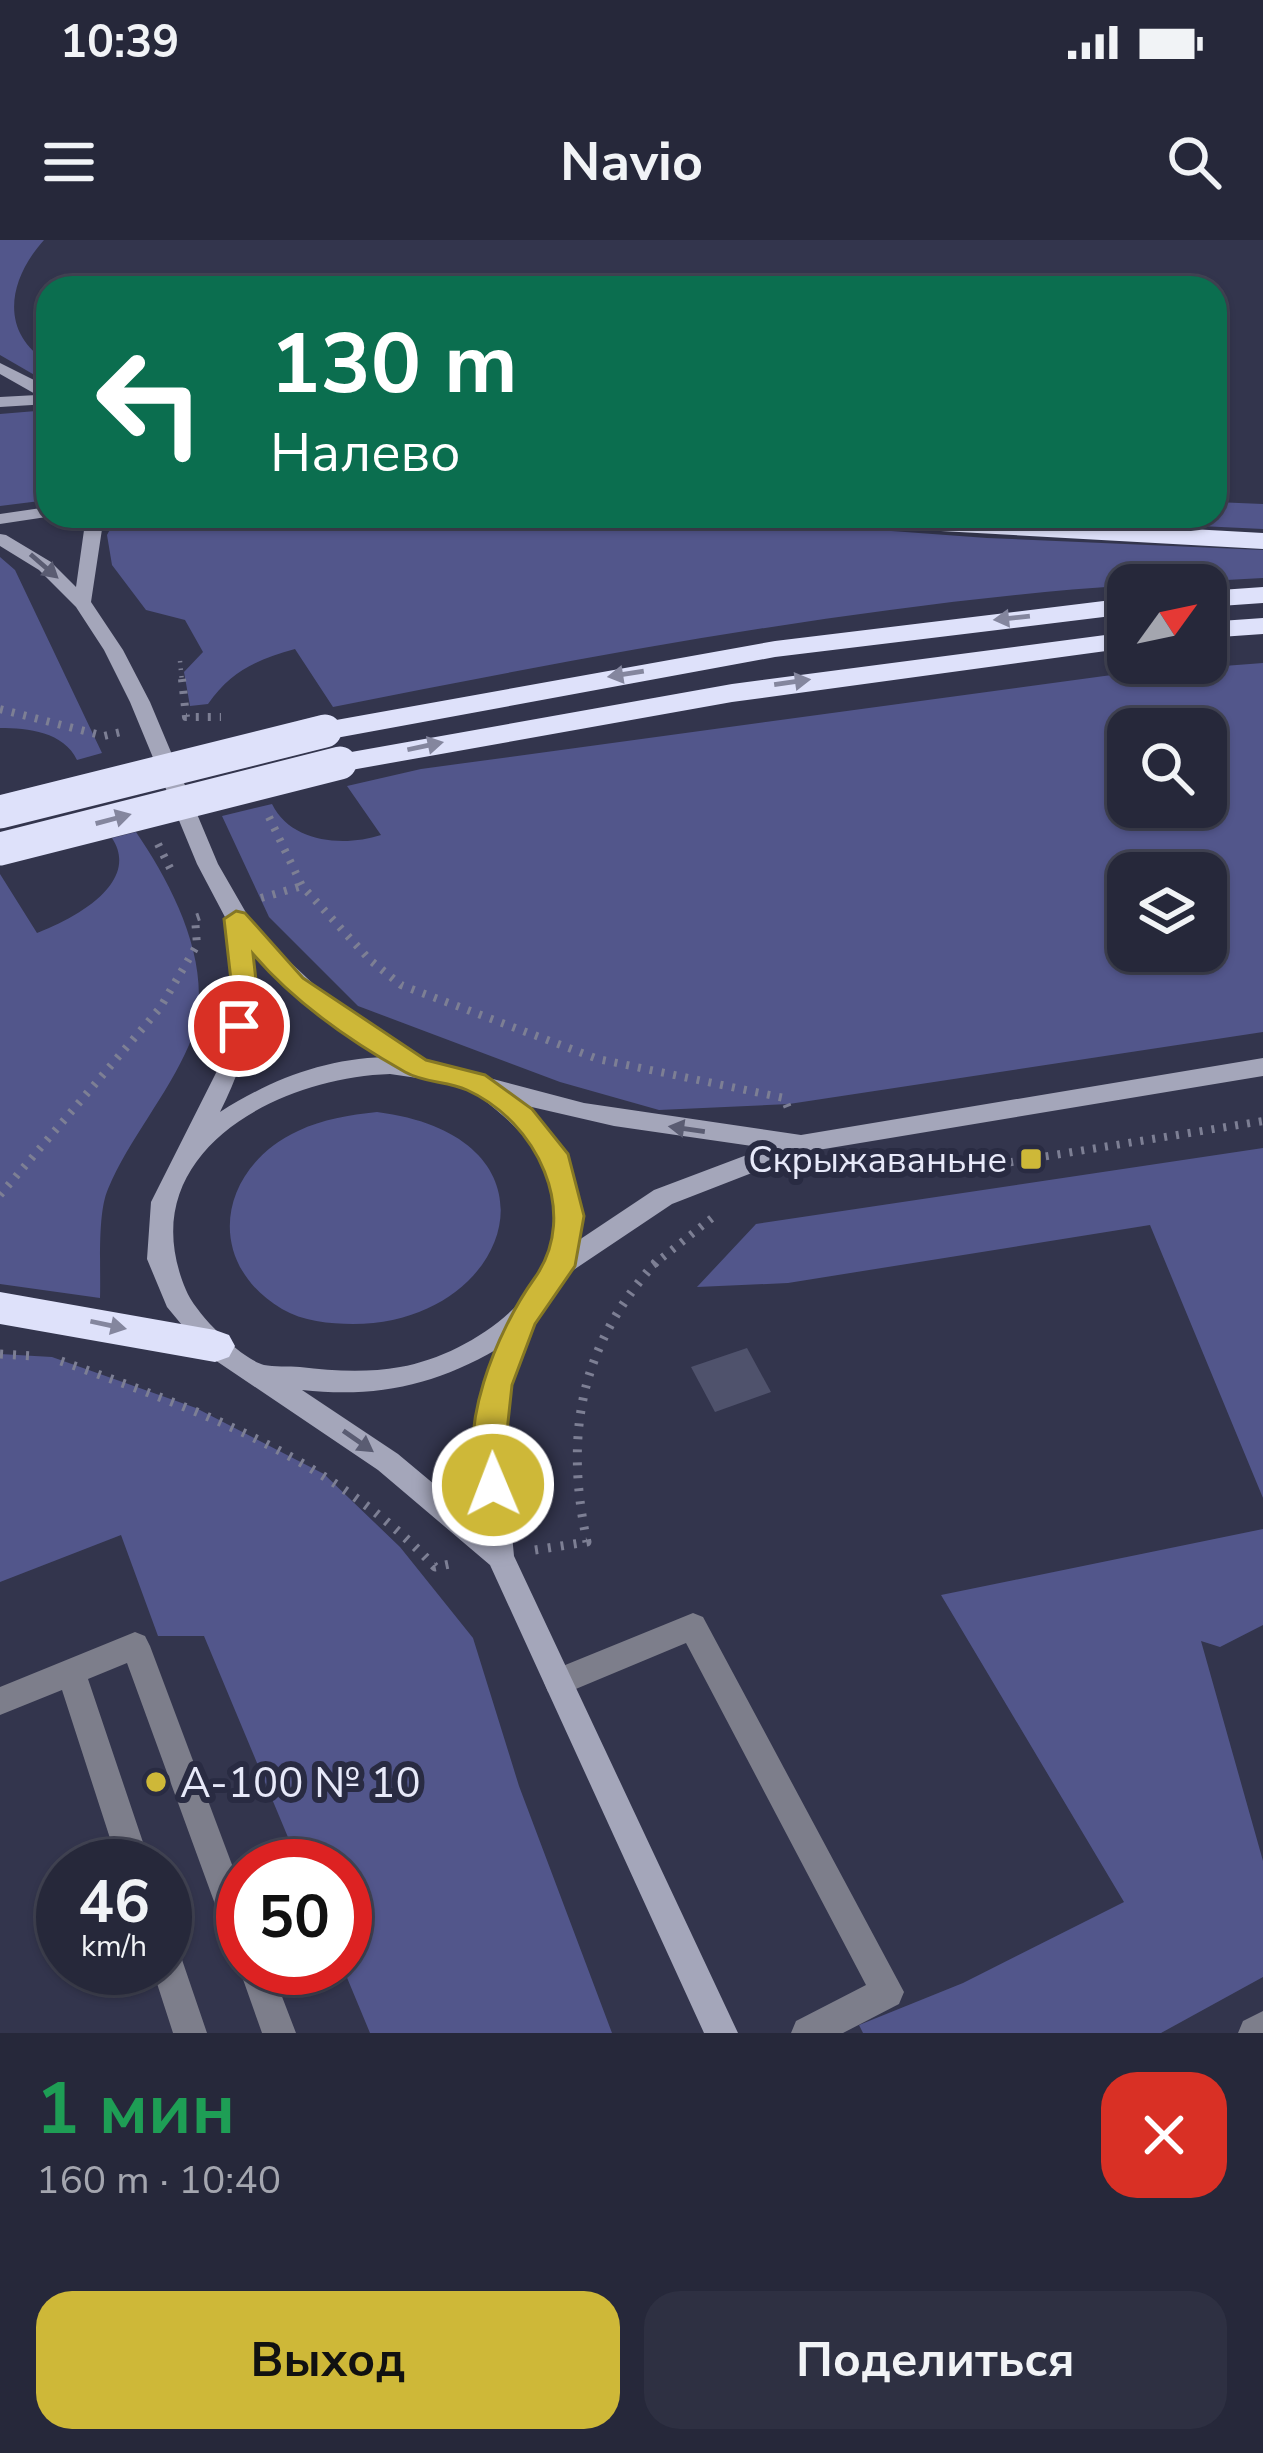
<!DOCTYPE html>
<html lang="ru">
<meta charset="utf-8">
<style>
body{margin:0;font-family:"Nunito Sans",sans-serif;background:#2e3042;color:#f1f3f6;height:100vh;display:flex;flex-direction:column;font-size:45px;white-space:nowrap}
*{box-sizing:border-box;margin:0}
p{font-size:39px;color:#a4a6af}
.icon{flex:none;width:66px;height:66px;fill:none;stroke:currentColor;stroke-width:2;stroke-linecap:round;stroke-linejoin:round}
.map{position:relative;height:1793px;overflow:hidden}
.sheet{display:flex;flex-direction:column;background:#26283a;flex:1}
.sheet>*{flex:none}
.hud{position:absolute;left:36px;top:36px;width:1191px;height:252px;border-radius:36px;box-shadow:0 3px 9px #0004,0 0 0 3px #424454;background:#0b6e4f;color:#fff;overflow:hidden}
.needle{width:78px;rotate:57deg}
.buttons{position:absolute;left:1107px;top:324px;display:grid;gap:24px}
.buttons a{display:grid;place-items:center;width:120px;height:120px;border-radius:24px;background:#26283a;box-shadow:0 3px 9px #0004,0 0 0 3px #424454;font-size:60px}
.speed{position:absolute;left:36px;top:1599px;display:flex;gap:24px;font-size:60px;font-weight:700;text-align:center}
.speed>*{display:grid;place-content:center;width:156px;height:156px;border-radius:50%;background:#26283a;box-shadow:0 3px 9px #0004,0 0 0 3px #424454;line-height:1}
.speed small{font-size:30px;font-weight:400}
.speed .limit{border:18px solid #d22;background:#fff;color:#111}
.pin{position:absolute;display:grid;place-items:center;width:102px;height:102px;color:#fff;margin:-51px;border:6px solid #fff;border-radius:50%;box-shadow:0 3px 12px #0007}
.me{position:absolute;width:132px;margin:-66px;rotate:359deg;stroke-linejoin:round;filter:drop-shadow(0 0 9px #0008)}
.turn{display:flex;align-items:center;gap:42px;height:252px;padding:0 36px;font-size:54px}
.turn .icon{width:156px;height:156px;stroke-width:2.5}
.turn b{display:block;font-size:84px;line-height:102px}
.round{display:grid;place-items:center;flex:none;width:126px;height:126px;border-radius:36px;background:#2e3042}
.head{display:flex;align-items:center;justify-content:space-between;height:204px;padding:0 36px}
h1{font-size:72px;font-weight:700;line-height:90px;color:#1e9e55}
.cta{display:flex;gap:24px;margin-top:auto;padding:24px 36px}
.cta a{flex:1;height:138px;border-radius:36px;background:#ceb838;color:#111;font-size:48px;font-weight:700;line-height:138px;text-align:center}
.cta a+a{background:#2e3042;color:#f1f3f6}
.status{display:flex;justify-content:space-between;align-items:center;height:84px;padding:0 60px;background:#26283a;direction:ltr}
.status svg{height:33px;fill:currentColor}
header{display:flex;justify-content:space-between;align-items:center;height:156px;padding:0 36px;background:#26283a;font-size:54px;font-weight:700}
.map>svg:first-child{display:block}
.green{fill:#52568b;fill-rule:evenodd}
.building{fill:#4f526c}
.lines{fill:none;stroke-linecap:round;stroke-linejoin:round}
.path-far2{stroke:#7d7f94;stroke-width:4.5;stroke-dasharray:1.5 6;stroke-linecap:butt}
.path-far1{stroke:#7d7f94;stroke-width:8;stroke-dasharray:3 9;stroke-linecap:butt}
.path{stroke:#7d7f94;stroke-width:9;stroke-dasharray:3 10;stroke-linecap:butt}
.lane{fill:#7d7e8b;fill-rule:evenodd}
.street{fill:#7d7e8b;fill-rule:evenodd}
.secondary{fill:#a4a6ba;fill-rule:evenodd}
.highway{fill:#dee1fa;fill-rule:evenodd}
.highway-bridge{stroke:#dee1fa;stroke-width:33}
.oneway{fill:#5a5c72}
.oneway2{fill:#84869e}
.route{fill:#ceb838;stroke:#867824;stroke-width:3}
.poi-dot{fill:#ceb838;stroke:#292b42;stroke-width:4.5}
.labels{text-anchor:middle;stroke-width:12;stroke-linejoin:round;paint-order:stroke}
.poi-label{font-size:36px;fill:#e7e9f9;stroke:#292b42;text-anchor:end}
.near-poi-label{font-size:42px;fill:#e7e9f9;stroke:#292b42;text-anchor:start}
</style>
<div class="status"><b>10:39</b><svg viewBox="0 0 49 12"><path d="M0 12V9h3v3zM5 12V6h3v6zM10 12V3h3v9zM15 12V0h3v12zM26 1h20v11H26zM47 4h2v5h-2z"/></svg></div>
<header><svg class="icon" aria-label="menu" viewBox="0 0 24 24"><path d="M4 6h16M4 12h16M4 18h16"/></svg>Navio<svg class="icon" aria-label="search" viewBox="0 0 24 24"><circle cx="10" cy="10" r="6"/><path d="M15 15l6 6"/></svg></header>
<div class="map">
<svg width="1263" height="1793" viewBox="0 0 1263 1793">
<rect width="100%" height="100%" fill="#33354d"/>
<g class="green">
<path d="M0 0H44C7 41 0 93 48 122V138L38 137 0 115Z"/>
<polygon points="48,170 48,260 0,266 0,174"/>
<polygon points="1215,262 1263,264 1263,289 992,276 1215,276"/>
<path d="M117 276H685L987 298 1263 310V338C1189 342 1118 345 1045 352 806 375 569 420 333 467L295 409C256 420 231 431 208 464L190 466 184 432 203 412 185 380 146 370 112 325 107 295Z"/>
<path d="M0 317 15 330 102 513 77 520C64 492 28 488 0 488Z"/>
<path d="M1263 423V792L789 864 659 870 560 842 358 766 269 677 222 576 272 564C291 603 344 607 381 595L347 546 421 529 1119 434ZM1128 489H1206V567H1128ZM1128 633H1206V711H1128Z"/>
<path d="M136 592C175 649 219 735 189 805 167 856 129 899 108 949 97 974 101 1029 100 1058L0 1044V634L37 693C71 680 142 644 112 598Z"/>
<path d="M377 872C574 897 513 1084 353 1084 330 1084 302 1081 282 1069 203 1022 218 928 298 891 323 879 349 875 377 872Z"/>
<polygon points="1263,908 1263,1258 1150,985 788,1043 697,1047 756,984"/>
<polygon points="0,1114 52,1117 196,1168 324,1234 400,1307 473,1398 519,1546 612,1793 370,1793 343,1728 345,1626 300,1626 204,1396 158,1396 121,1295 0,1342"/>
<polygon points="1263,1289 1263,1385 1220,1407 1201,1401 1263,1621 1263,1737 1161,1793 863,1793 859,1785 963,1743 1124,1662 941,1355"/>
</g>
<polygon class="building" points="747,1108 771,1152 715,1172 691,1127"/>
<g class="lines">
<polyline class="path-far2" points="180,421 182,442"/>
<g class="path-far1">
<polyline points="182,439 186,477 221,477"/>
<polyline points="0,469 104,496 121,492"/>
<polyline points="269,577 302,646 370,720 401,745 598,819 784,858 790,873"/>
<polyline points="158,604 173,634"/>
<polyline points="261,658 302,646"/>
<polyline points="867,928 958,919 999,924 1263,881"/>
<polyline points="0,955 160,768 197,705 195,678 201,676"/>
<polyline points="653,1025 717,974"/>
</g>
<g class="path">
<polyline points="0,1114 35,1116"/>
<path d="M61 1121C199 1170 333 1218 435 1327L455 1323"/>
<path d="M535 1310 587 1302C564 1194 580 1106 656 1022"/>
</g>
<g class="lane">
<polygon points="693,1373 703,1377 904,1752 899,1764 843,1793 791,1793 796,1781 866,1745 686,1403 559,1456 548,1452 544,1442 548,1432"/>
<polygon points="135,1392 145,1396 150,1406 243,1654 243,1713 232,1708 227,1697 127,1423 88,1439 151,1626 119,1626 62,1450 0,1475 0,1447"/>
<polygon points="165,1701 177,1705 207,1793 173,1793 152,1728 165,1728"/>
<polygon points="243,1717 243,1728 271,1728 296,1793 262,1793 239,1728"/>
</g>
<polygon class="street" points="1263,1771 1263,1793 1238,1793 1243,1781"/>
<g class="secondary">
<polygon points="0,123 48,147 48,164 0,167 0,157 37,155 0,134"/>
<polygon points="48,267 48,276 53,276 0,284 0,274"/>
<path d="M86 276H104L91 362 123 410 150 462 218 624 256 690 323 753 425 821 584 863 801 895 1263 818V836L806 912 672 964 569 1033 533 1083 510 1145 504 1210 514 1316 738 1793H704L490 1325 378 1230 206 1114 167 1067 147 1019 151 962 221 823 233 749 226 679 197 624 130 462 104 410 76 367 39 330 0 306V294L6 295 51 322 76 347ZM251 714 307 765 385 817C324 819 272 839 220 872 247 818 258 774 251 714ZM390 834 438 841 481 852 484 860C525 892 556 925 553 981 552 995 552 1013 546 1026 520 1077 457 1117 400 1127 367 1133 333 1131 300 1127 289 1126 273 1127 264 1125 240 1118 195 1073 186 1050 129 916 274 838 390 834ZM523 865 614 886 765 908 654 950 576 1002C582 945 564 904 523 865ZM497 1109C475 1168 477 1223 483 1285L398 1214 302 1150C375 1158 434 1146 497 1109Z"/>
</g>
<g class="highway">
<polygon points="801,276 956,276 1263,293 1263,309 814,284"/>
<polygon points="1263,347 1263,363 1206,367 1206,351"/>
<polygon points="1128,358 1128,374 775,417 325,500 310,491 325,482 775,401"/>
<polygon points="1263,378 1263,394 1206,398 1206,382"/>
<polygon points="1128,392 1128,408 732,462 340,532 325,523 340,514 732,444"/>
<polygon points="0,1052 215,1090 229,1095 235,1106 229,1117 215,1122 0,1084"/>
</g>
<g class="highway-bridge">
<polyline points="0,572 325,491"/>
<polyline points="0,609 340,523"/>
</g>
</g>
<defs><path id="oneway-solid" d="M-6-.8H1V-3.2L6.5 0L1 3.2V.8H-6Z" transform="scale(3)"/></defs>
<g class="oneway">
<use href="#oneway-solid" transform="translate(44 326) rotate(41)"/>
<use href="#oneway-solid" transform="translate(687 889) rotate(-172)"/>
<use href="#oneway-solid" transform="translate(358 1201) rotate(35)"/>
</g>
<g class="oneway2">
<use href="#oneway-solid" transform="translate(1012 378) rotate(174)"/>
<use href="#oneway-solid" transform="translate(626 434) rotate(171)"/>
<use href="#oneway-solid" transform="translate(792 442) rotate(-8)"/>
<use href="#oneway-solid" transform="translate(425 506) rotate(-12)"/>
<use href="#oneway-solid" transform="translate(113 579) rotate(-15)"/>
<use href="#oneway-solid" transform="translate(108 1085) rotate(12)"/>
</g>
<path class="route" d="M236 671 245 673 303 738 426 820 485 835 532 869 568 914 584 976 575 1026 535 1084 512 1145 505 1210 509 1245 504 1255 493 1259 482 1255C453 1193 498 1089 534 1039 582 973 536 881 467 850 447 841 424 843 405 832 350 801 294 762 253 714L257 749 252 786 239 796 230 793 226 786 232 749 224 679Z"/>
<g class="poi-dot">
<rect x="1019" y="907" width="24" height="24" rx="6"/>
<circle cx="156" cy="1542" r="12"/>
</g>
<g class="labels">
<g class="poi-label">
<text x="1007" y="932">Скрыжаваньне</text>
</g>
<g class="near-poi-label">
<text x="180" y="1557">А-100 № 10</text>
</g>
</g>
</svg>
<div class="buttons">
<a><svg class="needle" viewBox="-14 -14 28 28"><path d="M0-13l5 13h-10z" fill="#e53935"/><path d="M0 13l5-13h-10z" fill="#a4a6af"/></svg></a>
<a><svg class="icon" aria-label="search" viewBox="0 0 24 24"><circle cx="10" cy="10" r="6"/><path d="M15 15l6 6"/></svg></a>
<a><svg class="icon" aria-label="layers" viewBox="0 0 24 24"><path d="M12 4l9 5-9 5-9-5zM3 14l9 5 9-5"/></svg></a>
</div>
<div class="speed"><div>46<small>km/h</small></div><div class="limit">50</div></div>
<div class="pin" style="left:239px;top:786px;background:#d93025"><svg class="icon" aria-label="arrive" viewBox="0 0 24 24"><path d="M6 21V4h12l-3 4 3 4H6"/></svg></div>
<svg class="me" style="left:493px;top:1245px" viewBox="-20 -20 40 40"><circle r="17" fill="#ceb838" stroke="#fff" stroke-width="3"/><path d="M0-11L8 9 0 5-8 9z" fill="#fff"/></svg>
<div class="hud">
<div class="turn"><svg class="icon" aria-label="left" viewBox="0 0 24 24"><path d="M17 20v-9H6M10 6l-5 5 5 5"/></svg><div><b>130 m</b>Налево</div></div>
</div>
</div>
<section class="sheet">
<div class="head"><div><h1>1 мин</h1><p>160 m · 10:40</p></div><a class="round" style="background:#d93025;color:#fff"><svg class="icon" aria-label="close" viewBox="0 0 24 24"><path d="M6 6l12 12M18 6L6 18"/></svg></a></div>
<div class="cta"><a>Выход</a><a>Поделиться</a></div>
</section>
